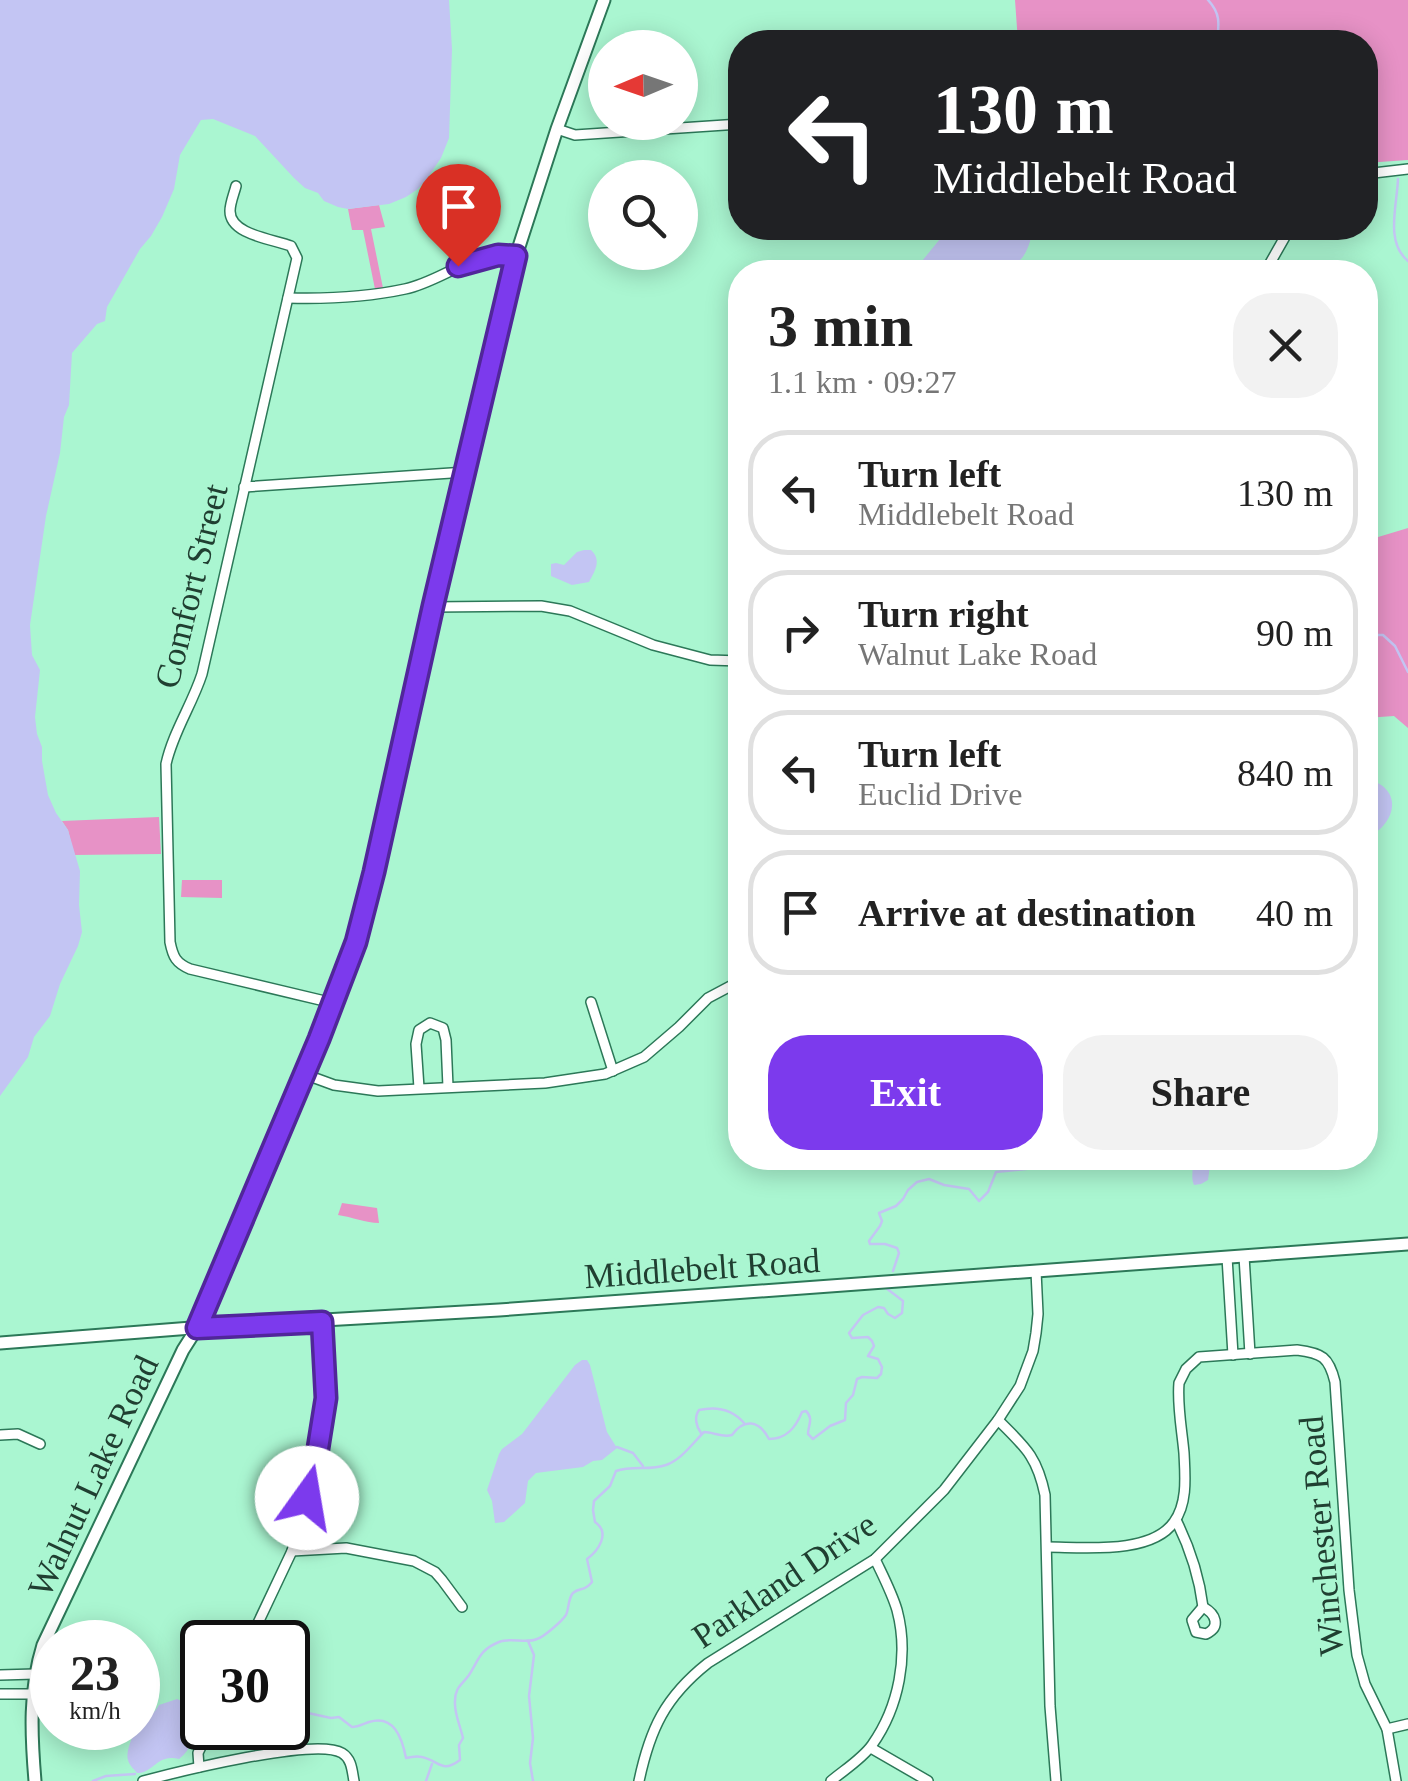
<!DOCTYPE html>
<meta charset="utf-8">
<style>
body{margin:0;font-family:"Times New Roman",serif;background:#f2f2f2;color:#222;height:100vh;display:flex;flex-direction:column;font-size:38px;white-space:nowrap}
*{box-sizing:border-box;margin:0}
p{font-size:32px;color:#767676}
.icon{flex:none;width:55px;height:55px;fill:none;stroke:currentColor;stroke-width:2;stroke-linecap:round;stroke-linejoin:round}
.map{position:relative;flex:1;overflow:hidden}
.panel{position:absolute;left:728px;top:260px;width:650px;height:910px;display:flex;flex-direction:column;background:#fff;border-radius:40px;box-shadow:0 5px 25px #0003}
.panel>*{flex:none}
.hud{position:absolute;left:728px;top:30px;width:650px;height:210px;border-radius:40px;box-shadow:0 5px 25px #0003;background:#202124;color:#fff;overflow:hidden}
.needle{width:65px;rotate:268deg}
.buttons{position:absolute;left:588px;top:30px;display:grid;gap:20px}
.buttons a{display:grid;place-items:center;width:110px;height:110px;border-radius:50%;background:#fff;box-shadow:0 5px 25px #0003;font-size:50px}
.speed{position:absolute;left:30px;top:1620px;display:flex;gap:20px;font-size:50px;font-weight:700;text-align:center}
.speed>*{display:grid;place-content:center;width:130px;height:130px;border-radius:50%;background:#fff;box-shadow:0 5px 25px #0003;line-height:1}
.speed small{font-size:25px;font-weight:400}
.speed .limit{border:5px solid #111;border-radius:15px;background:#fff;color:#111}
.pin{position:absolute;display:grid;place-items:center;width:85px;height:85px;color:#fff;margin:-102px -42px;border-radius:50% 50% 50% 0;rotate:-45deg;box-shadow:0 0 10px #0007}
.pin .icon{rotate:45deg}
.me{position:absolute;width:110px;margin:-55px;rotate:13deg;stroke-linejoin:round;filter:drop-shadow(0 0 8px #0008)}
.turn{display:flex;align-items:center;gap:35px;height:210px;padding:0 40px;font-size:45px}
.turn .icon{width:130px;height:130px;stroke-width:2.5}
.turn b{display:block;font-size:70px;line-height:85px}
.round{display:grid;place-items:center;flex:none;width:105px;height:105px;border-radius:40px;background:#f2f2f2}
.summary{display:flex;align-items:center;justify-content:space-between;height:170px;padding:0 40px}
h1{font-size:60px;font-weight:700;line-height:75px}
.primary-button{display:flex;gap:20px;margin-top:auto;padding:20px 40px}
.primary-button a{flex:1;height:115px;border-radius:40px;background:#7c3aed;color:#fff;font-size:40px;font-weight:700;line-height:115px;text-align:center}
.primary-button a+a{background:#f2f2f2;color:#222}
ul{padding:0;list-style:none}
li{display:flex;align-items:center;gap:30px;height:125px;margin:0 20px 15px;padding:0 20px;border:5px solid #e0e0e0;border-radius:40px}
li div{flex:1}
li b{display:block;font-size:38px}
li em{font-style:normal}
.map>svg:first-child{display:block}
.green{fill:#e792c6}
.water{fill:#c3c5f3}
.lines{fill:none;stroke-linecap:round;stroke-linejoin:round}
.stream{stroke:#c3c5f3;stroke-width:2.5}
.minor-casing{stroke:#2c7858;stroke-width:12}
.tertiary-casing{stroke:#2c7858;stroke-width:15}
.minor{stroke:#fff;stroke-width:9}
.tertiary{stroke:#fff;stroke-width:11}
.route-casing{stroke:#51269a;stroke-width:25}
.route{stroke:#7c3aed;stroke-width:18}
.labels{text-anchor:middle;stroke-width:9;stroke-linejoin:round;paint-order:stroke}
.street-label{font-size:35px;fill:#203f31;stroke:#aaf6d1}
</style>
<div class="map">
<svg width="1408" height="1781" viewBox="0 0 1408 1781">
<rect width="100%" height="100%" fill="#aaf6d1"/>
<g class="green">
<polygon points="1015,0 1408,0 1408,160 1365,163 1365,42 1018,42"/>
<polygon points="379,205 385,227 371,229 383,288 375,289 363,230 352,230 348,209"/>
<polygon points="1408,528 1408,728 1394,716 1365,718 1365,541"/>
<polygon points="159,817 161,854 74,855 68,830 62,821"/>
<polygon points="182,880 222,880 222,898 181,897"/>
<path d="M342 1203 377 1208 379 1223C366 1223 352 1217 338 1215Z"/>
</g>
<g class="water">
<polygon points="0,0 449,0 452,49 449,138 441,158 428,177 418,189 406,197 389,204 348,209 338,207 324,201 318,193 305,188 294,178 255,136 213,119 201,120 180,155 174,189 162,217 151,236 140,249 107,307 105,321 97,324 72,353 69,405 64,417 60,453 46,516 30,625 32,655 40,670 35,717 37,734 42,747 42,761 48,795 56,813 68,830 80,871 79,905 82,932 78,946 60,984 50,1016 34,1037 28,1057 0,1096"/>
<path d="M949 228H1033C1031 238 1029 249 1022 258 1004 280 940 273 913 272Z"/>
<path d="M584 550H591C602 560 595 571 589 582L572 585 551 576V564L556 563 564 565 577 552Z"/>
<path d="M1365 778C1405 788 1397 824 1365 839Z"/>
<path d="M1191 1158H1211L1208 1180 1201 1184 1194 1185C1190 1176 1195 1168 1191 1158Z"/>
<polygon points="582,1360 587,1360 590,1365 607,1432 617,1448 602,1460 593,1461 583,1467 536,1473 528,1481 525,1503 504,1522 495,1523 492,1501 487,1490 499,1454 502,1449 522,1434 575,1365"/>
<path d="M177 1699 184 1702 197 1719C197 1734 191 1750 179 1759 157 1753 154 1773 137 1773 134 1769 129 1765 128 1760 125 1750 135 1729 142 1722 150 1715 154 1714 159 1705Z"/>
</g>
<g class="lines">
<g class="stream">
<path d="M1208 0C1221 14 1219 24 1217 42"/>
<path d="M1398 179C1397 206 1385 242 1408 261"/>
<polyline points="1365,639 1373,635 1383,635 1395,646 1408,672"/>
<polyline points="893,1271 899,1253 897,1248 885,1244 870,1244 869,1241 880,1226 882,1221 879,1213 896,1206 903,1199 908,1190 917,1182 929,1179 944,1185 969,1189 979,1201 988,1192 996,1172 1026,1169 1038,1158"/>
<path d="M701 1433C696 1426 694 1417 699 1410 717 1406 732 1409 744 1423"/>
<polyline points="617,1447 633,1453 643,1466"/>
<polyline points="528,1641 534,1655 529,1696 533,1738 530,1763 533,1781"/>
<path d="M288 1717 308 1713 331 1718 339 1717 352 1727C358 1727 363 1724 369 1722 394 1714 402 1738 406 1758 410 1757 418 1756 422 1757 440 1761 441 1774 460 1760L459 1745 463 1738C460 1725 454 1713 455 1701 455 1687 462 1685 469 1675 479 1660 479 1650 499 1642 511 1637 526 1644 537 1639 544 1637 562 1621 566 1615 569 1609 568 1598 573 1593 580 1587 584 1592 592 1582L587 1559C598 1551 611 1533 595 1522L593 1510 594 1501 610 1486 616 1471C632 1465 650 1471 666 1465 681 1460 693 1443 704 1432 714 1432 722 1438 732 1435 744 1418 759 1420 769 1439 787 1439 796 1427 802 1412L806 1411C814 1419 808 1425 808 1434L813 1439 830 1426 845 1420 846 1403 853 1395 857 1379 862 1377 877 1378 881 1374 882 1367 878 1359 868 1356 874 1346 872 1341 868 1337 852 1338 849 1333 863 1315 878 1307 884 1308 888 1314 895 1318 902 1313 903 1301 886 1288"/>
<polyline points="235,1728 245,1731 249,1728"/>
<polyline points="93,1781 106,1776 135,1774"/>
<polyline points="426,1781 432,1764"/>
</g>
<g class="minor-casing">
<g id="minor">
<polyline points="557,129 575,135 740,124"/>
<polyline points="1365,174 1408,169"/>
<path d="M236 186C234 194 230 203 230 211 230 235 273 239 291 246L297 258 202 674C192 705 173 732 166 764L170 942C173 957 176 963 190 969L333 1003"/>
<polyline points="1265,272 1290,228"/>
<path d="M288 298C325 299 368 297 405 289 443 281 474 249 516 256"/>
<polyline points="244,487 466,472"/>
<polyline points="433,607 541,606 570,611 653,645 710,660 740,661"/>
<polyline points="591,1002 613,1071"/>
<polyline points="304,1074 334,1085 378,1091 545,1083 605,1074 644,1057 679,1027 708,998 740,981"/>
<polyline points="419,1088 416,1044 419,1030 430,1023 443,1028 446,1040 448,1087"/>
<polyline points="1244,1256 1250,1354"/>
<polyline points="1227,1257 1233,1355"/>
<path d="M998 1420C1025 1447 1037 1456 1045 1495L1050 1706 1056 1781"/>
<polyline points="0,1435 18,1434 40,1444"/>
<path d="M1176 1520C1190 1548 1199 1575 1203 1607"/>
<path d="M1047 1547C1083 1547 1151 1555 1174 1522 1188 1503 1185 1475 1184 1453 1182 1430 1177 1406 1179 1383L1186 1369 1199 1357 1297 1350C1322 1353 1329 1357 1335 1382L1349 1590 1357 1655 1365 1684 1387 1729 1396 1781"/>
<polyline points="292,1551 346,1548 414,1561 435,1572 442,1580 462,1607"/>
<path d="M1203 1607C1216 1614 1221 1627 1206 1634L1196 1632 1192 1620Z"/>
<polyline points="249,1642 292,1551 315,1467 326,1399 322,1322"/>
<polyline points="0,1675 35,1674"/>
<polyline points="0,1694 32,1694"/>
<polyline points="1387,1729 1408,1724"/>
<polyline points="871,1748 928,1781"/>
<polyline points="199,1767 198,1753 210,1728"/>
<path d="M143 1781C177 1772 316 1737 342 1753 352 1759 352 1771 354 1781"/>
<path d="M639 1781C650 1729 665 1697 708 1663L875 1559 944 1490 998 1420 1020 1386 1033 1351 1036 1333 1038 1314 1036 1271"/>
<path d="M831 1781C844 1770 862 1759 872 1745 899 1707 909 1655 897 1610 892 1593 883 1576 875 1559"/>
</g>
</g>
<g class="tertiary-casing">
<g id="tertiary">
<polyline points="0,1343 217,1326 499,1310 1408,1244"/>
<path d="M35 1781C31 1734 29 1690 43 1645L183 1350 197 1328 333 1003 356 942 374 872 433 607 516 256 557 129 604 0"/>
</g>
</g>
<use href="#minor" class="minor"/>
<use href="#tertiary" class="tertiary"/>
</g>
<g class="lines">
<g class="route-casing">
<polyline id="route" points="307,1498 315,1467 326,1398 322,1322 197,1328 319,1039 356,942 374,872 433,606 516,256 498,255 458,266"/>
</g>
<use href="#route" class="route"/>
</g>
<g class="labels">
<g class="street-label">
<text transform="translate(191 586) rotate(-76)" y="12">Comfort Street</text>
<text transform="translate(702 1268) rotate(-4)" y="12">Middlebelt Road</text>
<text transform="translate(93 1476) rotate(-65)" y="12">Walnut Lake Road</text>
<text transform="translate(1321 1536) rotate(-95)" y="12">Winchester Road</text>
<text transform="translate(784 1580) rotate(-34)" y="12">Parkland Drive</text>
</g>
</g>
</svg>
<div class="buttons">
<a><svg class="needle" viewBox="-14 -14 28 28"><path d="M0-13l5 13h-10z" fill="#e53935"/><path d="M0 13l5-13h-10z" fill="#767676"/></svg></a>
<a><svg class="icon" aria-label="search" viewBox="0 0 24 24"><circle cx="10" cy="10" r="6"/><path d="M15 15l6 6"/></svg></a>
</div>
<div class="speed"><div>23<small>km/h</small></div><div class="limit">30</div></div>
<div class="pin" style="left:458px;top:266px;background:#d93025"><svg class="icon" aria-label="arrive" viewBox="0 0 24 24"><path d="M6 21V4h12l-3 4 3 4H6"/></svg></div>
<svg class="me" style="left:307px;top:1498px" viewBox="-20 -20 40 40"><circle r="19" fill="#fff"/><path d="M0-13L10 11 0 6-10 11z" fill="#7c3aed"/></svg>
<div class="hud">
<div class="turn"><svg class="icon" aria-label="left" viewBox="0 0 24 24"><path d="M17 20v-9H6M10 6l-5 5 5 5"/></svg><div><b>130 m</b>Middlebelt Road</div></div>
</div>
<section class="panel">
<div class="summary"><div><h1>3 min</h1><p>1.1 km · 09:27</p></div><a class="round"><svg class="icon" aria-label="close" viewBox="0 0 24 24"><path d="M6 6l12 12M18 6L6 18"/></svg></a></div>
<ul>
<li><svg class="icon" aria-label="left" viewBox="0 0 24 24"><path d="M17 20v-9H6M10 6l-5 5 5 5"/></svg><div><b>Turn left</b><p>Middlebelt Road</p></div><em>130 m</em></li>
<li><svg class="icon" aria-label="right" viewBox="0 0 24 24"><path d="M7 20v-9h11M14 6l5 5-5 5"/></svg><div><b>Turn right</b><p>Walnut Lake Road</p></div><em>90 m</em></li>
<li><svg class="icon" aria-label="left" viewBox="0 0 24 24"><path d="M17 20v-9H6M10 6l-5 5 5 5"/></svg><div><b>Turn left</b><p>Euclid Drive</p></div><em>840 m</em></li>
<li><svg class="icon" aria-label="arrive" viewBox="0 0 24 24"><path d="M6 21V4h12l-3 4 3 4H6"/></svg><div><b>Arrive at destination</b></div><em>40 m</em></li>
</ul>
<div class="primary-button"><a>Exit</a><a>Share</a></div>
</section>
</div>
